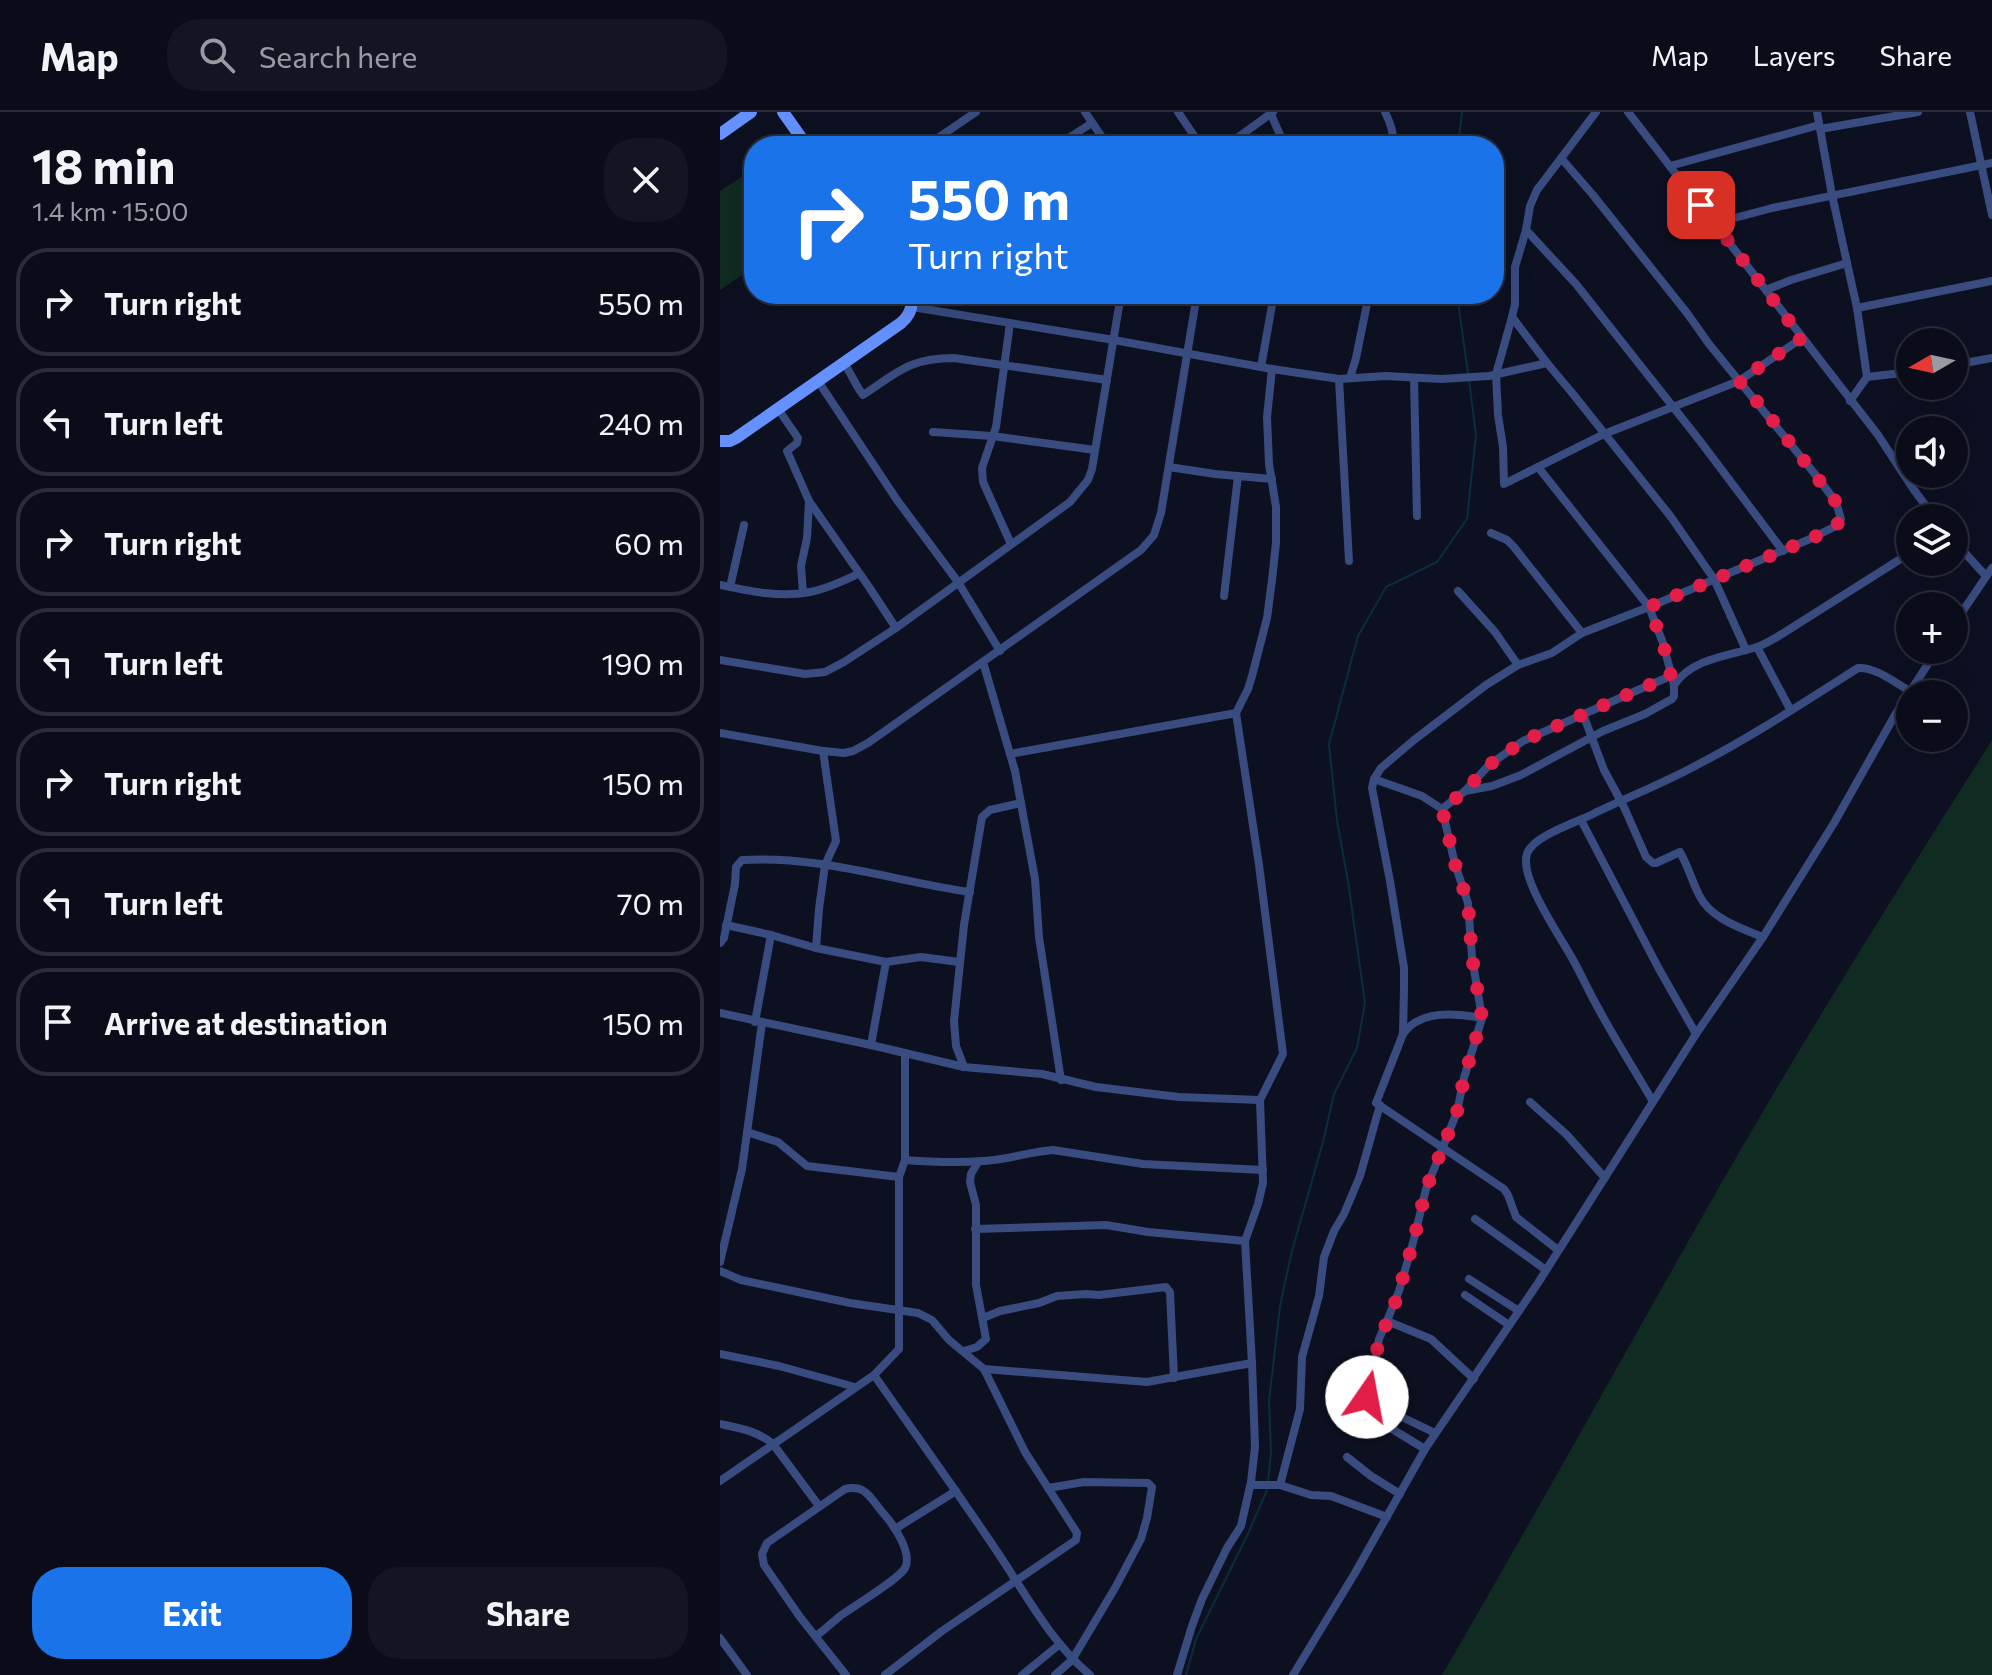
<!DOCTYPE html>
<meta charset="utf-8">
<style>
body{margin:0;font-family:Commissioner,sans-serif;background:#131522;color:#f1f3f6;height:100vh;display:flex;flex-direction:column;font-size:30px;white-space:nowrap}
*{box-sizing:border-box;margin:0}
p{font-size:26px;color:#999ba2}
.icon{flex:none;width:44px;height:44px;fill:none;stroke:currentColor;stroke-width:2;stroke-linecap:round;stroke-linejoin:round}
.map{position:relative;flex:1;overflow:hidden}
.panel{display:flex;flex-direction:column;background:#0a0c19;width:720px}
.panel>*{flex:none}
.hud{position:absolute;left:24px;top:24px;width:760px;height:168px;border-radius:32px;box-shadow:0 8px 32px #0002,0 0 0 2px #2a2c38;background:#1a73e8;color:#fff;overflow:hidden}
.needle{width:52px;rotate:261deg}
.fabs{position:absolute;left:1176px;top:216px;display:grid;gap:16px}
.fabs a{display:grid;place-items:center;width:72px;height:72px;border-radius:50%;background:#0a0c19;box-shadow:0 8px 32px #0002,0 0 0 2px #2a2c38;font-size:40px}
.pin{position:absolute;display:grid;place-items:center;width:68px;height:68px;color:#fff;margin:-34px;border-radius:16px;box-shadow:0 4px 12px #0006}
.me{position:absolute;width:88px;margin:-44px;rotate:12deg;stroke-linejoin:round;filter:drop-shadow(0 0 6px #0008)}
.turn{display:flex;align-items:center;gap:28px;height:168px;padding:0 32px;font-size:36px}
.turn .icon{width:104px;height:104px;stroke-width:2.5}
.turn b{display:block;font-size:56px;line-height:68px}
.round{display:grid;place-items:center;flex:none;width:84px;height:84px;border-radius:32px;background:#131522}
.summary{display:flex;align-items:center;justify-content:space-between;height:136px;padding:0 32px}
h1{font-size:48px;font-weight:700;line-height:60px}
.button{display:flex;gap:16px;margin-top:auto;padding:16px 32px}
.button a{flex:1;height:92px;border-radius:32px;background:#1a73e8;color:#fff;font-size:32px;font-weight:700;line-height:92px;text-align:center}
.button a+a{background:#131522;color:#f1f3f6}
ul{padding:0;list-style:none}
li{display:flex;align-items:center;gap:24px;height:108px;margin:0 16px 12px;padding:0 16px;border:4px solid #2a2c38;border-radius:32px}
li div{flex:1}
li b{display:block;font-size:30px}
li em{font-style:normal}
header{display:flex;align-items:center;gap:48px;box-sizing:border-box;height:112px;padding:0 40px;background:#0a0c19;border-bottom:2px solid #2a2c38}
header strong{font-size:38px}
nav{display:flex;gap:44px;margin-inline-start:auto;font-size:28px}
.search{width:560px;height:72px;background:#131522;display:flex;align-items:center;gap:20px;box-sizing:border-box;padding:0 28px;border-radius:32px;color:#999ba2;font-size:30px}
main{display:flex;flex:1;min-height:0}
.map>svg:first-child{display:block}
.green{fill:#102b21}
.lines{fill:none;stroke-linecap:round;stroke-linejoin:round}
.stream{stroke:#092d3e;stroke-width:2}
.street{stroke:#384c80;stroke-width:8}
.secondary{stroke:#6491ff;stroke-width:12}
.route{stroke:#e11d48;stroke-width:14;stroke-dasharray:0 25.2}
</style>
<header>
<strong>Map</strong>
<div class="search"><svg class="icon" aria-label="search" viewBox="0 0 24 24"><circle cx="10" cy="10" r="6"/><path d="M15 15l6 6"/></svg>Search here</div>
<nav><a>Map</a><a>Layers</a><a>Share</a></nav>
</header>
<main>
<section class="panel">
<div class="summary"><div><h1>18 min</h1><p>1.4 km · 15:00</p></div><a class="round"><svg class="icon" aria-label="close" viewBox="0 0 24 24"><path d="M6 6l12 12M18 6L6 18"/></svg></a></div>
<ul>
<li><svg class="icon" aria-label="right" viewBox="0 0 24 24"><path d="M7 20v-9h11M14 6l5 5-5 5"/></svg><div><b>Turn right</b></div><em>550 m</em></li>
<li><svg class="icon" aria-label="left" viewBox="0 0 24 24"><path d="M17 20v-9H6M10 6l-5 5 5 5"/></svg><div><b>Turn left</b></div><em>240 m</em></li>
<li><svg class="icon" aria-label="right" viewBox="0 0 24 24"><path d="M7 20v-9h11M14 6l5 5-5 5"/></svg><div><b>Turn right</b></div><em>60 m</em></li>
<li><svg class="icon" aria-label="left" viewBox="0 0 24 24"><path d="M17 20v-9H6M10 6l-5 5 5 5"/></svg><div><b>Turn left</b></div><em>190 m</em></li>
<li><svg class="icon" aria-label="right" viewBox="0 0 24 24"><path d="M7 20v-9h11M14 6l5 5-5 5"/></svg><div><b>Turn right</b></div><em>150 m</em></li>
<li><svg class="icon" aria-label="left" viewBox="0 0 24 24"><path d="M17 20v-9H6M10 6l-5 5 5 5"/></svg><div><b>Turn left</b></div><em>70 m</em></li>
<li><svg class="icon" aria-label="arrive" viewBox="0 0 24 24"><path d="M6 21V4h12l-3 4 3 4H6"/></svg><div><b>Arrive at destination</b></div><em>150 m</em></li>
</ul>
<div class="button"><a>Exit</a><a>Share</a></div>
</section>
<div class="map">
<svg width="1272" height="1563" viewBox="0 0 1272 1563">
<rect width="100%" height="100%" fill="#0d1021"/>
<g class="green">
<polygon points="26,62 34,74 34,155 0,178 0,79"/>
<path d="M1272 628V1563H722C819 1397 911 1229 1006 1063 1091 915 1181 772 1272 628Z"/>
</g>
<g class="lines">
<g class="stream">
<polyline points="738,34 742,0"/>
<polyline points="737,182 748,261"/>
<polyline points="548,1371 551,1340 549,1289 560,1194 572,1139 603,1030 614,982 637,936 645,891 628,769 617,709 609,632 638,524 666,475 717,450 747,407 756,323 749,268"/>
<polyline points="466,1563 476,1527 527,1424 547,1378"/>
</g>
<g class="street">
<polyline points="365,0 388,34"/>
<polyline points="458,0 481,34"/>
<polyline points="550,0 565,34"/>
<path d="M665 0C671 12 674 21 674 34"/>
<polyline points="876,0 817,78 810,94 806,118 856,172 980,329 1063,439"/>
<polyline points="908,0 1158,323 1194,378 1215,406"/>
<polyline points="1097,0 1112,83 1137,196 1147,265 1130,289"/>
<polyline points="1250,0 1272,103"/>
<polyline points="1100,17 1198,0"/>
<polyline points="206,34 256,0"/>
<polyline points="336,34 372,11"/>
<polyline points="506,34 553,0"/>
<polyline points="950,54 1099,13"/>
<polyline points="996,113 1007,108 1052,96 1272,51"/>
<polyline points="806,118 795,155 795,192 792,205 827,251 853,282 951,405 994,467 1026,538"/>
<polyline points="1046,178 1071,168 1127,151"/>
<polyline points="192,195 394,228 552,257 619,267 666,264 721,267 769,264 827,251"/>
<polyline points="1137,196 1272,169"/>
<polyline points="792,205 776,262 778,303 783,335 784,372 884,322 1019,269 1082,226"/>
<polyline points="290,211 276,315 262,356 263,370 291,432"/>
<path d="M124 251C131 261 135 273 143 283 178 260 190 246 234 246L387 268"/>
<polyline points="1234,253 1272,246"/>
<polyline points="541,255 554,182"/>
<polyline points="1147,265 1190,260"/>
<polyline points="630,266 636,246 649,182"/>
<polyline points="694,266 697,404"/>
<polyline points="619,267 629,449"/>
<polyline points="98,269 177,388 238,470 280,539"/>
<polyline points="58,297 78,326 77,331 67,339 89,389 149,475 176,516"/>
<polyline points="213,320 272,324 375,338"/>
<polyline points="449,355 495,362 552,367"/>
<polyline points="771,421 787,428 794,435 862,521"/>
<polyline points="1234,429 1266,464"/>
<path d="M0 473C28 479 61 486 90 480 107 477 123 469 138 462"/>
<polyline points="10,475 24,413"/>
<polyline points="738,479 775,520 798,553"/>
<polyline points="83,481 81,454 87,426 89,390"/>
<polyline points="504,484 518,364"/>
<polyline points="1234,512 1272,456"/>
<polyline points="1037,535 1070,597"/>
<polyline points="0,548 85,562 105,560 124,550 176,516 350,390 368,368 372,357 401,182"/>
<polyline points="263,550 295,659 315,767 319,825 341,968"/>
<path d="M954 573C972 547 1006 544 1034 536 1042 534 1050 529 1057 525L1190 441"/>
<path d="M863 602 884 658 904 695 926 745 933 751H936L960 740C968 754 972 769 979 783 990 806 1020 816 1043 825"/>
<polyline points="0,621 103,639 124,641 133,639 148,631 421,438 434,423 441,401 477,182"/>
<polyline points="290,642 516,601"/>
<polyline points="654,667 702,684 722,697 735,752 748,791 752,845 762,906 744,966 737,1000 706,1077 694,1127 679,1179 667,1209"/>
<polyline points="745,679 772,674 801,663 883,619 925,602 952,587 954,584 954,573 943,531 929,495 818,355"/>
<polyline points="722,697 745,679 769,653 803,629 927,574 951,564"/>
<polyline points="861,708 939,857 976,922"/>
<polyline points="6,813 51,823"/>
<path d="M0 831 4 826 15 772 16 755 22 748C99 743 174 769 250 780"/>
<polyline points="96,836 99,797 105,753 116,729 103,639"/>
<polyline points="0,901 151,933 244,955 322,962 376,975 459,985 540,988"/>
<polyline points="35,910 51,823 96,836 166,850 201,845 239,850"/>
<path d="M683 922C687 917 692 911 698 909 717 899 742 903 762 906"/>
<polyline points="151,933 166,850"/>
<polyline points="244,955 236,934 234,909 244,813 262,705 270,698 301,691"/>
<path d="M932 988C914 957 894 926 877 894 868 878 861 862 852 846 840 824 799 766 807 742 812 724 858 710 873 702 908 685 944 671 977 653 1033 624 1086 589 1138 556 1156 555 1175 571 1190 579"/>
<polyline points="810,990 847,1023 885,1066"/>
<polyline points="27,1020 58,1030 87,1054 179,1065"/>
<path d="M185 1048C211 1050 237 1051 263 1049 286 1048 309 1040 333 1038L423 1052 543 1058"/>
<polyline points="755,1107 826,1158"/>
<polyline points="255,1117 386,1113 428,1120 525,1129"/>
<polyline points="838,1138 796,1105 788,1083 784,1077 656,991 683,922 684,875 684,856 670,769 652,676 654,667 661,656 694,628 766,573 798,553 832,541 862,521 929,495 1090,427 1114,415 1121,407 1116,390 1094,361 989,232 967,201 873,83 841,46"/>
<polyline points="0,1150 22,1057 42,911"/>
<polyline points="0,1159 21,1168 130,1191 198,1201 212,1208 229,1228 264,1257 305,1340 357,1421 356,1428 222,1519 165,1563"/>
<polyline points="749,1167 799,1199"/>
<polyline points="745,1183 789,1213"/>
<polyline points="263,1206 280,1199 319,1191 337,1184 366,1182 379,1183 446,1175 450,1180 454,1266"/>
<polyline points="244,1239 257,1235 266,1227 256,1173 256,1093 250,1070 251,1062 258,1050"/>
<polyline points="0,1242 59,1254 135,1275"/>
<polyline points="264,1257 427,1270 532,1251"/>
<polyline points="154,1263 179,1237 179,1065 185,1048 185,942"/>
<polyline points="642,1304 657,1308 705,1337"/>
<path d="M0 1312C19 1316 38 1319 53 1332L99 1394"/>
<polyline points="715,1321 655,1292 647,1285 645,1273 655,1250 659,1227 667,1209 711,1227 754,1267"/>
<polyline points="627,1345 651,1364 680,1382"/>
<path d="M0 1369 154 1263C194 1320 235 1377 274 1435 304 1479 329 1528 370 1563"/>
<polyline points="531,1373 560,1373 591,1383 611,1384 667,1405"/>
<polyline points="560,1373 580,1297 582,1245 599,1184 604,1145 614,1119 624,1102 640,1064 660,993"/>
<polyline points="328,1376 364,1370 428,1371 432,1375 427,1406 421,1427 395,1476 352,1548 335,1563"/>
<polyline points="175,1417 236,1379"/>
<path d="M96 1524C104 1518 112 1511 120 1504 133 1495 179 1467 185 1456 193 1441 173 1412 163 1401 150 1386 146 1372 125 1377L47 1431 42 1442 44 1453 80 1505 126 1563"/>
<polyline points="0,1526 27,1563"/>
<polyline points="302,1563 340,1532"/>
<polyline points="457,1563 472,1514 482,1487 507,1436 521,1414 531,1370 535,1335 532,1251 525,1129 538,1092 543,1071 540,988 563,942 539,753 516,601 528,577 532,564 547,506 552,468 556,431 556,395 549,352 547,305 552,257"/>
<polyline points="573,1563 635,1461 705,1337 818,1171 976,922 1043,825 1114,711 1175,603 1217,538"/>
</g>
<g class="secondary">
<polyline points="63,0 87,34"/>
<polyline points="0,22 31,0"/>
<path d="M0 329H10L16 326 181 211C190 203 194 193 190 182"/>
</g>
</g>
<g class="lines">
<path class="route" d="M647 1285 645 1273 655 1250 659 1227 672 1200 679 1179 694 1127 706 1077 737 1000 744 966 762 906 752 845 748 791 735 752 722 697 745 679 769 653 803 629 927 574 951 564 943 531 929 495 1090 427C1100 422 1116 417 1121 407L1116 390 1046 300 1019 269 1082 226 981 93"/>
</g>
</svg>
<div class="fabs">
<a><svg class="needle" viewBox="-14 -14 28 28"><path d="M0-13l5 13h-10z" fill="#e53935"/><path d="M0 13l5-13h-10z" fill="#999ba2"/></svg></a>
<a><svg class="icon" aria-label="sound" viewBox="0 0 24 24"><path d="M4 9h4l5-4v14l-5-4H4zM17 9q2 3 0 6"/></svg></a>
<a><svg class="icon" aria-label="layers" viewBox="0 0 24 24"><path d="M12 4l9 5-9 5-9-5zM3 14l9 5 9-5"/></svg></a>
<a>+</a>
<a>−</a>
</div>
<div class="pin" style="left:981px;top:93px;background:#d93025"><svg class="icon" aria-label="arrive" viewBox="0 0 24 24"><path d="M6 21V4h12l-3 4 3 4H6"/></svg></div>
<svg class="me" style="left:647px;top:1285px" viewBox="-20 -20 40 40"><circle r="19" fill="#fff"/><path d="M0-13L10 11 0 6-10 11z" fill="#e11d48"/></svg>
<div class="hud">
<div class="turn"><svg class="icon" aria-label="right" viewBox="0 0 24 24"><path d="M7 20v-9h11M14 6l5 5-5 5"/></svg><div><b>550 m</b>Turn right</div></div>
</div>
</div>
</main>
